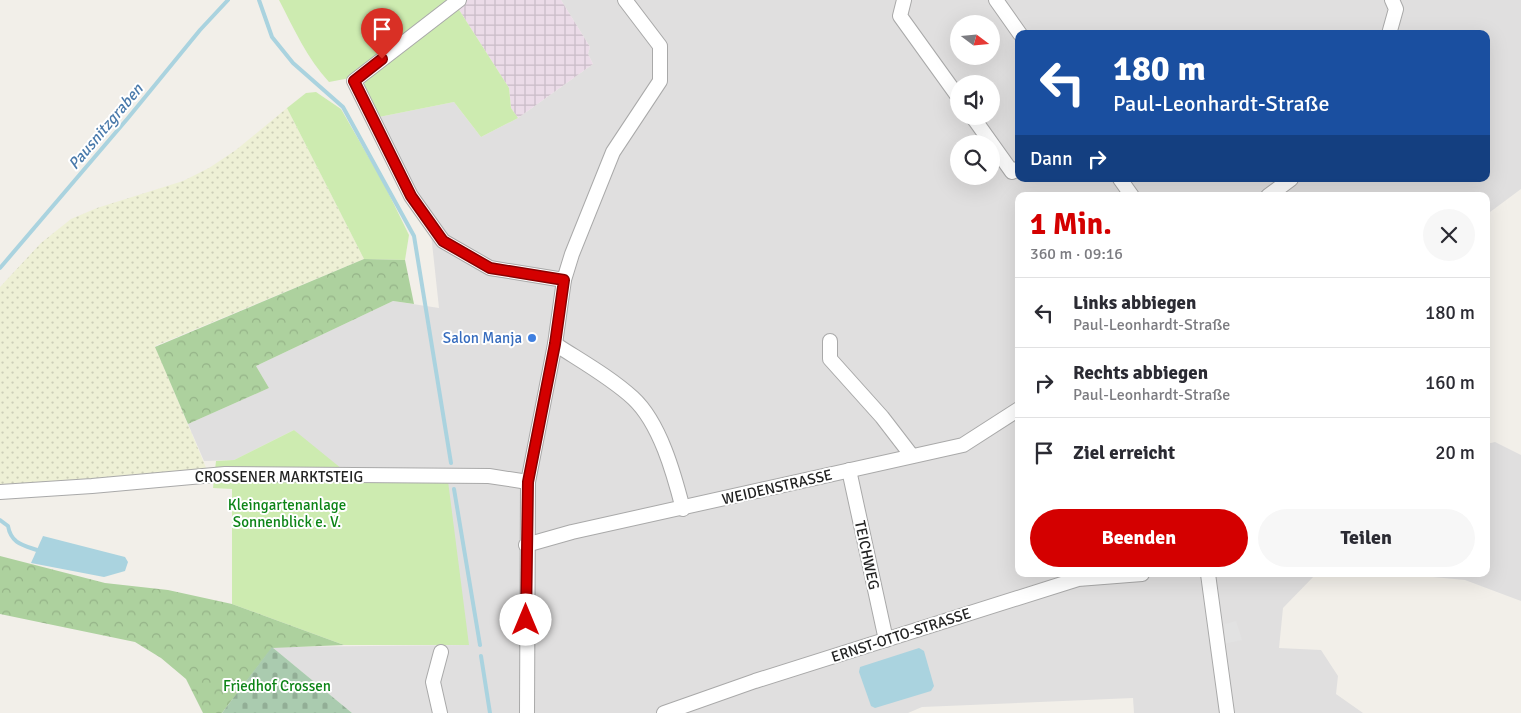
<!DOCTYPE html>
<html lang="de">
<meta charset="utf-8">
<style>
body{margin:0;font-family:Signika,sans-serif;background:#f7f7f7;color:#2b2b33;height:100vh;display:flex;flex-direction:column;font-size:19px;white-space:nowrap}
*{box-sizing:border-box;margin:0}
p{font-size:16px;color:#7c7c81}
.icon{flex:none;width:28px;height:28px;fill:none;stroke:currentColor;stroke-width:2;stroke-linecap:round;stroke-linejoin:round}
.map{position:relative;flex:1;overflow:hidden}
.details{position:absolute;left:1015px;top:192px;width:475px;height:385px;display:flex;flex-direction:column;background:#fff;border-radius:10px;box-shadow:0 5px 20px #0002}
.details>*{flex:none}
.banner{position:absolute;left:1015px;top:30px;width:475px;height:152px;border-radius:10px;box-shadow:0 5px 20px #0002;background:#1a4fa0;color:#fff;overflow:hidden}
.needle{width:32px;rotate:106deg}
.buttons{position:absolute;left:950px;top:15px;display:grid;gap:10px}
.buttons a{display:grid;place-items:center;width:50px;height:50px;border-radius:50%;background:#fff;box-shadow:0 5px 20px #0002;font-size:25px}
.pin{position:absolute;display:grid;place-items:center;width:42px;height:42px;color:#fff;margin:-51px -21px;border-radius:50% 50% 50% 0;rotate:-45deg;box-shadow:0 0 5px #0007}
.pin .icon{rotate:45deg}
.me{position:absolute;width:55px;margin:-28px;rotate:0deg;stroke-linejoin:round;filter:drop-shadow(0 0 4px #0008)}
.turn{display:flex;align-items:center;gap:18px;height:105px;padding:0 15px;font-size:22px}
.turn .icon{width:65px;height:65px;stroke-width:2.5}
.turn b{display:block;font-size:35px;line-height:42px}
.then{display:flex;align-items:center;height:48px;padding:0 15px;background:#0003;gap:10px;font-size:19px}
.round{display:grid;place-items:center;flex:none;width:52px;height:52px;border-radius:26px;background:#f7f7f7}
.summary{display:flex;align-items:center;justify-content:space-between;height:85px;padding:0 15px}
h1{font-size:30px;font-weight:700;line-height:38px;color:#d40000}
.primary-button{display:flex;gap:10px;margin-top:auto;padding:10px 15px}
.primary-button a{flex:1;height:58px;border-radius:30px;background:#d40000;color:#fff;font-size:20px;font-weight:700;line-height:58px;text-align:center}
.primary-button a+a{background:#f7f7f7;color:#2b2b33}
ul{padding:0;list-style:none}
li{display:flex;align-items:center;gap:15px;height:70px;padding:0 15px;border-top:1px solid #e1e1e2}
li div{flex:1}
li b{display:block;font-size:19px}
li em{font-style:normal}
.map>svg:first-child{display:block}
.residential{fill:#e0dfdf;fill-rule:evenodd}
.industrial{fill:url(#industrial-grid)}
.farmland{fill:url(#farmland-dots)}
.grass{fill:#cdebb0}
.forest{fill:url(#forest-crowns)}
.cemetery{fill:url(#cemetery-stones)}
.parking{fill:#e2e2e2}
.water{fill:#aad3df}
.lines{fill:none;stroke-linecap:round;stroke-linejoin:round}
.stream{stroke:#aad3df;stroke-width:4}
.minor-casing{stroke:#a9a9a9;stroke-width:16}
.minor{stroke:#fff;stroke-width:14}
.route-casing{stroke:#8a0000;stroke-width:12}
.route{stroke:#d40000;stroke-width:9}
.shop-dot{fill:#3f7fe0;stroke:#fff;stroke-width:2}
.labels{text-anchor:middle;stroke-width:4;stroke-linejoin:round;paint-order:stroke}
.shop-label{font-size:15px;fill:#366cbe;stroke:#fff;text-anchor:end}
.street-label{font-size:15px;fill:#222;stroke:#fff}
.park-label{font-size:15px;fill:#0c8416;stroke:#fff}
.water-label{font-size:16px;font-style:italic;fill:#4a7aab;stroke:#fff}
</style>
<div class="map">
<svg width="1521" height="713" viewBox="0 0 1521 713">
<defs>
<pattern id="industrial-grid" width="8" height="8" patternUnits="userSpaceOnUse" patternTransform="scale(1.25)"><rect width="8" height="8" fill="#ebdbe8"/><path d="M0 4h8M4 0v8" fill="none" stroke="#c9bcc7"/></pattern>
<pattern id="farmland-dots" width="8" height="8" patternUnits="userSpaceOnUse" patternTransform="scale(1.25)"><rect width="8" height="8" fill="#eef0d5"/><path d="M2 2h.1M6 6h.1" fill="none" stroke="#ccceb7" stroke-width="1.8" stroke-linecap="round"/></pattern>
<pattern id="forest-crowns" width="20" height="18" patternUnits="userSpaceOnUse" patternTransform="scale(1.25)"><rect width="20" height="18" fill="#add19e"/><path d="M2 6a3 3 0 1 1 6 0M12 15a3 3 0 1 1 6 0" fill="none" stroke="#95b388"/></pattern>
<pattern id="cemetery-stones" width="16" height="16" patternUnits="userSpaceOnUse" patternTransform="scale(1.25)"><rect width="16" height="16" fill="#aacbaf"/><path d="M2 7V4a2 2 0 0 1 4 0v3zM10 15v-3a2 2 0 0 1 4 0v3z" fill="#92ae96"/></pattern>
</defs>
<rect width="100%" height="100%" fill="#f2efe9"/>
<g class="residential">
<path d="M561 0H1521V189L1486 215V196H1019V574H1316L1283 608 1279 648 1321 650 1338 676 1336 694 1363 713H1134L1133 698 922 707 908 713H352L272 647 468 645 342 481 294 430 234 460 204 461 188 424 269 388 256 366 393 301 439 308 429 215 379 117 454 102 481 137 518 118 593 64 588 54 590 47ZM959 24H991V56H959ZM1019 34H1486V179H1019ZM959 84H991V116H959ZM959 144H991V176H959Z"/>
<polygon points="1495,442 1521,455 1521,601 1465,580 1401,574 1486,574 1486,444"/>
</g>
<polygon class="industrial" points="464,0 561,0 590,47 588,54 593,64 518,118 511,108 509,88 456,5"/>
<polygon class="farmland" points="287,108 364,259 155,346 207,470 0,490 0,287 41,243 71,219 97,208 183,181 209,168 236,150"/>
<g class="grass">
<path d="M279 0H449L350 78 329 82C307 58 294 29 279 0Z"/>
<polygon points="456,5 509,88 511,108 518,118 481,137 454,102 379,117 364,86 365,80"/>
<polygon points="316,92 341,109 384,184 409,235 405,260 364,259 287,108 306,93"/>
<polygon points="294,430 342,469 448,481 469,645 344,645 232,604 232,489 213,488 216,461 234,460"/>
</g>
<g class="forest">
<polygon points="364,259 405,260 414,304 393,301 256,366 269,388 188,424 155,347"/>
<polygon points="0,556 105,583 168,590 232,604 344,645 272,648 222,713 203,713 186,679 161,658 135,642 0,614"/>
</g>
<polygon class="cemetery" points="272,647 352,713 222,713"/>
<polygon class="parking" points="1236,621 1242,640 1223,644 1225,624"/>
<g class="water">
<polygon points="43,536 125,557 128,562 125,571 104,577 31,563"/>
<polygon points="919,648 924,651 934,686 931,691 875,708 871,706 859,672 860,667"/>
</g>
<g class="lines">
<g class="stream">
<polyline points="259,0 272,37 293,63 343,107 414,236 451,463"/>
<polyline points="0,268 128,118 200,30 228,0"/>
<polyline points="454,489 480,645"/>
<path d="M0 520 8 526C11 543 22 545 37 550"/>
<polyline points="481,656 490,713"/>
</g>
<g class="minor-casing">
<g id="minor">
<polyline points="459,0 354,81 411,196 443,241 490,268 564,280"/>
<polyline points="904,0 900,16 959,98"/>
<polyline points="996,0 1020,34"/>
<polyline points="1389,34 1396,9 1392,0"/>
<polyline points="972,116 1012,172 1019,168"/>
<polyline points="1120,179 1132,196"/>
<polyline points="1268,196 1291,179"/>
<polyline points="830,341 830,359 882,417 912,456"/>
<path d="M555 344C581 361 610 377 633 398 660 423 674 474 683 509"/>
<polyline points="849,470 886,640"/>
<polyline points="0,492 92,486 225,474 489,476 528,482"/>
<polyline points="526,545 572,532 963,445 1019,409"/>
<polyline points="1208,574 1227,713"/>
<polyline points="440,713 433,682 441,652"/>
<polyline points="527,713 528,482 555,344 564,280 572,254 613,152 660,81 660,46 625,0"/>
<polyline points="664,713 755,681 1078,579 1142,574"/>
</g>
</g>
<use href="#minor" class="minor"/>
</g>
<g class="lines">
<g class="route-casing">
<polyline id="route" points="382,59 354,81 411,196 443,241 490,268 564,280 555,344 528,482 526,620"/>
</g>
<use href="#route" class="route"/>
</g>
<circle class="shop-dot" cx="532" cy="338" r="5"/>
<g class="labels">
<g class="shop-label">
<text x="522" y="343">Salon Manja</text>
</g>
<g class="street-label">
<text x="279" y="482">CROSSENER MARKTSTEIG</text>
<text transform="translate(777 487) rotate(-13)" y="5">WEIDENSTRASSE</text>
<text transform="translate(867 555) rotate(78)" y="5">TEICHWEG</text>
<text transform="translate(901 635) rotate(-18)" y="5">ERNST-OTTO-STRASSE</text>
</g>
<g class="park-label">
<text x="287" y="510">Kleingartenanlage<tspan x="287" dy="17">Sonnenblick e. V.</tspan></text>
<text x="277" y="691">Friedhof Crossen</text>
</g>
<g class="water-label">
<text transform="translate(105 126) rotate(-50)" y="6">Pausnitzgraben</text>
</g>
</g>
</svg>
<div class="buttons">
<a><svg class="needle" viewBox="-14 -14 28 28"><path d="M0-13l5 13h-10z" fill="#e53935"/><path d="M0 13l5-13h-10z" fill="#7c7c81"/></svg></a>
<a><svg class="icon" aria-label="sound" viewBox="0 0 24 24"><path d="M4 9h4l5-4v14l-5-4H4zM17 9q2 3 0 6"/></svg></a>
<a><svg class="icon" aria-label="search" viewBox="0 0 24 24"><circle cx="10" cy="10" r="6"/><path d="M15 15l6 6"/></svg></a>
</div>
<div class="pin" style="left:382px;top:59px;background:#d93025"><svg class="icon" aria-label="arrive" viewBox="0 0 24 24"><path d="M6 21V4h12l-3 4 3 4H6"/></svg></div>
<svg class="me" style="left:526px;top:620px" viewBox="-20 -20 40 40"><circle r="19" fill="#fff"/><path d="M0-13L10 11 0 6-10 11z" fill="#d40000"/></svg>
<div class="banner">
<div class="turn"><svg class="icon" aria-label="left" viewBox="0 0 24 24"><path d="M17 20v-9H6M10 6l-5 5 5 5"/></svg><div><b>180 m</b>Paul-Leonhardt-Straße</div></div>
<div class="then">Dann<svg class="icon" aria-label="right" viewBox="0 0 24 24"><path d="M7 20v-9h11M14 6l5 5-5 5"/></svg></div>
</div>
<section class="details">
<div class="summary"><div><h1>1 Min.</h1><p>360 m · 09:16</p></div><a class="round"><svg class="icon" aria-label="close" viewBox="0 0 24 24"><path d="M6 6l12 12M18 6L6 18"/></svg></a></div>
<ul>
<li><svg class="icon" aria-label="left" viewBox="0 0 24 24"><path d="M17 20v-9H6M10 6l-5 5 5 5"/></svg><div><b>Links abbiegen</b><p>Paul-Leonhardt-Straße</p></div><em>180 m</em></li>
<li><svg class="icon" aria-label="right" viewBox="0 0 24 24"><path d="M7 20v-9h11M14 6l5 5-5 5"/></svg><div><b>Rechts abbiegen</b><p>Paul-Leonhardt-Straße</p></div><em>160 m</em></li>
<li><svg class="icon" aria-label="arrive" viewBox="0 0 24 24"><path d="M6 21V4h12l-3 4 3 4H6"/></svg><div><b>Ziel erreicht</b></div><em>20 m</em></li>
</ul>
<div class="primary-button"><a>Beenden</a><a>Teilen</a></div>
</section>
</div>
